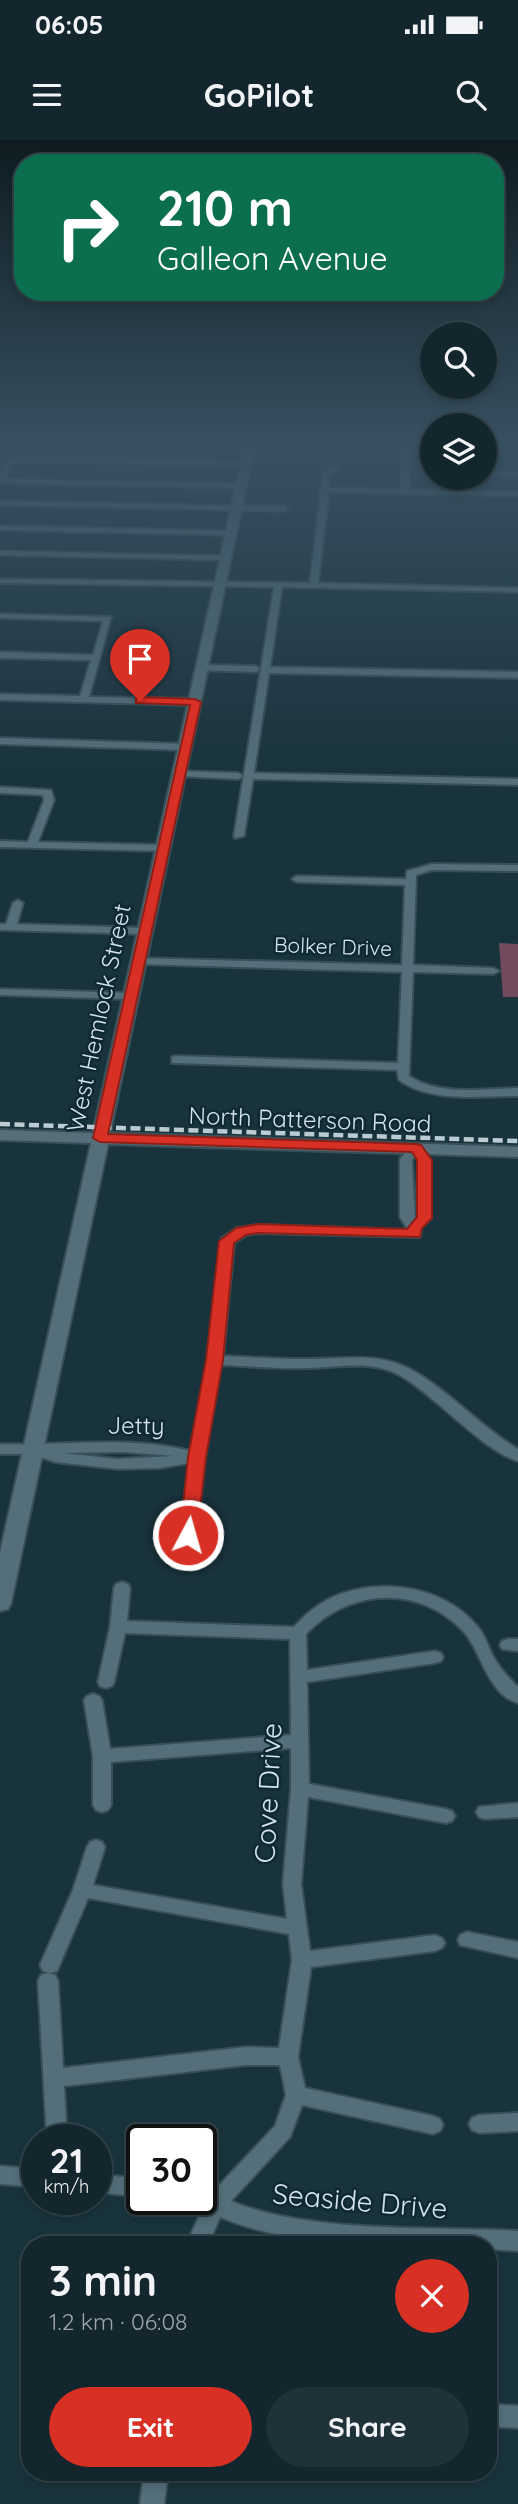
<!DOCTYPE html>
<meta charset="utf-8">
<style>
body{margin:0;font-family:Quicksand,sans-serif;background:#203239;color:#f1f3f6;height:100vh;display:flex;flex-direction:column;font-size:26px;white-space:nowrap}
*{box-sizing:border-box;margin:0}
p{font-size:23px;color:#9da5aa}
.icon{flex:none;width:38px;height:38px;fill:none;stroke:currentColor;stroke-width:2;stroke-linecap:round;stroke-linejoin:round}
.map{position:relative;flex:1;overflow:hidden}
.details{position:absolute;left:21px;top:2096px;width:476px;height:245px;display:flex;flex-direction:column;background:#13262d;border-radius:28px;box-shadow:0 4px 10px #0003,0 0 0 2px #324349}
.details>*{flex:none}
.hud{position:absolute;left:14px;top:14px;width:490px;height:147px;border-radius:28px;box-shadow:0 4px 10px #0003,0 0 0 2px #324349;background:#0b6e4f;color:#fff;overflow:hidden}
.buttons{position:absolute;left:420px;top:182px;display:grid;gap:14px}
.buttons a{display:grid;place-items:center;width:77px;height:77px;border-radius:50%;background:#13262d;box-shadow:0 4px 10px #0003,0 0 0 2px #324349;font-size:35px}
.speed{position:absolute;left:21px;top:1984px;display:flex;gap:14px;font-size:35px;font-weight:700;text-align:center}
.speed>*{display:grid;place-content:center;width:91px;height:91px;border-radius:50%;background:#13262d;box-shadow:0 4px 10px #0003,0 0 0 2px #324349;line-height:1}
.speed small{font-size:18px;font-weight:400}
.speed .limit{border:4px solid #111;border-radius:10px;background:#fff;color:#111}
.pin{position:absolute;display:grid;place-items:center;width:60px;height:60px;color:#fff;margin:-72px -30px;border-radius:50% 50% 50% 0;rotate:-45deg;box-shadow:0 0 7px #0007}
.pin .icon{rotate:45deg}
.me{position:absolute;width:77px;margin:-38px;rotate:6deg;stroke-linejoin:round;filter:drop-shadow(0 0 5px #0008)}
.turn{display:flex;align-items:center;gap:24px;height:147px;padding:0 28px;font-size:32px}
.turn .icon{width:91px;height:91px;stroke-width:2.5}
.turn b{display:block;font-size:49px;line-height:60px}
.round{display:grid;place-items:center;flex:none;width:74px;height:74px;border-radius:37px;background:#203239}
.summary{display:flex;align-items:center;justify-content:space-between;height:119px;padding:0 28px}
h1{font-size:42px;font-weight:800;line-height:52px}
.action{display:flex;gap:14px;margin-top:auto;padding:14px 28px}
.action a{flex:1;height:80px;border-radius:42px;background:#d93025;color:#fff;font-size:28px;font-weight:800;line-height:80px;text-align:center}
.action a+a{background:#203239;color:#f1f3f6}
.status{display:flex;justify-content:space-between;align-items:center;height:49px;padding:0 35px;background:#13262d;direction:ltr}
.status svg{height:19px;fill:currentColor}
header{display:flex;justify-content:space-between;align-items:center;height:91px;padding:0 28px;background:#13262d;font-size:32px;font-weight:800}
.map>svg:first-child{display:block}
.green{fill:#724a5c}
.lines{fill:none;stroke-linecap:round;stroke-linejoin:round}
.street-casing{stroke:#384f57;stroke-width:4}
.secondary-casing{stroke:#384f57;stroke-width:4}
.street{fill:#546f7a;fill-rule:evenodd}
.secondary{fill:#546f7a;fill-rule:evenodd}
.rail{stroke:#bacbd1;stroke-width:4.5;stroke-dasharray:10 4.5;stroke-linecap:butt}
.route{fill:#d93025;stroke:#8d1f18;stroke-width:2}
.labels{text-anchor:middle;stroke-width:5;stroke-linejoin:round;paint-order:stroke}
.far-street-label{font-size:21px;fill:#d5e4ea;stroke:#0f2932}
.street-label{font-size:24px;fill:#d5e4ea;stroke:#0f2932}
.near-street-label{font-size:28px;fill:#d5e4ea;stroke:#0f2932}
</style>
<div class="status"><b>06:05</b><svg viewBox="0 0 49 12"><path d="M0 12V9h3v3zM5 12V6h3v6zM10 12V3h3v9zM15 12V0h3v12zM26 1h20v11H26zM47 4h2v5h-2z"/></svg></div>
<header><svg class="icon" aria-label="menu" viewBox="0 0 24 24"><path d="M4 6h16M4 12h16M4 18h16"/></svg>GoPilot<svg class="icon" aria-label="search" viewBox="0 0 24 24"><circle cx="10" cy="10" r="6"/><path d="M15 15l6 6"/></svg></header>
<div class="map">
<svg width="518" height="2364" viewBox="0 0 518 2364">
<rect width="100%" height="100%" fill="#19333c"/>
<polygon class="green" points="499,803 518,804 518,857 503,857"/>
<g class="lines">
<g class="street-casing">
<g id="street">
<polygon points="351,305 358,305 354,307"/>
<polygon points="401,308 410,314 409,350 518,352 518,356 329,352 318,443 518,448 518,452 282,447 270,527 518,532 518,538 269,533 254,633 518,639 518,645 253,639 244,696 235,698 234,696 274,447 0,443 0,439 310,443 323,334 332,327 339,329 330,335 329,348 401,349 402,315 398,310"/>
<polygon points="23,317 247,322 251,324 247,326 23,321 13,323 5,339 245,344 246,346 242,348 0,343 0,334 8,321"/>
<polygon points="485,331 518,332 518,336 485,335"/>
<polygon points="0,361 284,367 288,369 284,371 0,365"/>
<polygon points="0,386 232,391 236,393 232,395 0,390"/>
<polygon points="0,411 226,416 230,418 226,420 0,415"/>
<polygon points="0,474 111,477 89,557 195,559 200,562 195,565 0,560 0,554 80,556 91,520 0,518 0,512 93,515 103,481 0,478"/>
<polygon points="203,525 256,526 260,529 256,532 200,530 200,526"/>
<polygon points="0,598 186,604 191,607 186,610 0,604"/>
<polygon points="180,631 238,633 243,636 238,639 177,636 175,634"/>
<polygon points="0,647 51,650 54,660 38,702 163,705 168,708 163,711 0,707 0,701 28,702 44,660 43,655 0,653"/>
<path d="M432 724 518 725V731L432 730 416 735 413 825 493 828 499 831 493 834 413 832 409 936C438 956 485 949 518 948V956C480 956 431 963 399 940L397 930 172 923V917L176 916 398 923 402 832 137 824 131 821 137 818 402 825 405 745 297 742 292 739 297 736 406 739 407 731Z"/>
<polygon points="18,760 23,763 17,784 144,788 149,791 144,794 0,790 0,784 6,784 13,763"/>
<polygon points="0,849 130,853 136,856 130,859 0,855"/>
<path d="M416 1004 420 1005 430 1020 431 1078 421 1088 420 1097 258 1093 246 1095 234 1103 223 1216C250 1217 277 1219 304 1219 340 1220 375 1211 410 1229 449 1250 479 1286 518 1309V1321C483 1311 437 1257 401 1236 371 1219 339 1228 307 1228 278 1229 250 1226 221 1225L205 1317 194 1417 192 1421H180L178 1417 189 1323 160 1328 118 1329 55 1322 32 1314H0V1304C64 1306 128 1295 191 1311L208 1220 222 1098 237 1088 258 1085 408 1090 400 1077V1019L412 1005ZM415 1016 418 1020 417 1077 415 1079 412 1020ZM124 1312 174 1316 118 1319 63 1313Z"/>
<path d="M122 1442 128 1444 130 1448 127 1481 294 1487C304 1476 314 1467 327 1460 373 1436 442 1444 476 1485 485 1494 488 1507 494 1518 500 1529 509 1538 518 1547V1563C487 1554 482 1512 464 1492 420 1444 349 1448 306 1494L307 1530 435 1511 441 1513 443 1517 441 1521 435 1523 307 1542 309 1644 446 1669 452 1671 455 1676 452 1681 446 1683 308 1657 301 1744 310 1811 435 1795 442 1798 445 1803 442 1808 435 1811 311 1827 298 1917 305 1948 433 1976 440 1979 443 1985 440 1991 433 1994 302 1965 290 1997 231 2061C309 2094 433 2086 518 2091V2111L488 2109V2105C400 2105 304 2112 220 2077L208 2105H186L202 2070 194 2067 191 2060H201V2051L211 2054 275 1986 286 1955 280 1925H246L64 1946 67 1999 47 2000 38 1841 41 1835 48 1833 55 1835 58 1841 63 1928 246 1907 279 1908 292 1820 289 1794 88 1758 57 1831 50 1833 43 1831 40 1825 73 1750 87 1707 90 1702 96 1700 102 1702 105 1707 93 1745 287 1779 283 1744 291 1649V1608L111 1622V1665L108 1670 102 1672 96 1670 93 1665V1616L84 1560 87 1556 93 1554 99 1556 102 1560 110 1609 291 1595 290 1499 125 1493 114 1542 112 1546 106 1548 100 1546 98 1542 110 1487 114 1448 116 1444Z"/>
<polygon points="508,1499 518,1499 518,1511 502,1509 500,1505 502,1501"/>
<polygon points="518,1663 518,1677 485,1679 479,1677 476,1672 479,1667"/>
<polygon points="467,1792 518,1802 518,1818 460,1805 458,1800 460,1795"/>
<polygon points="518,1973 518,1991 479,1993 472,1990 469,1984 472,1978 479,1975"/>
<polygon points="0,2026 37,2029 37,2047 0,2044"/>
<polygon points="96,2034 142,2039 142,2057 96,2052"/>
<polygon points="488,2264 518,2266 518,2288 488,2286"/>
<polygon points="144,2333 168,2333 164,2364 140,2364"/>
</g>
</g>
<g class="secondary-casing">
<polygon id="secondary" points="245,305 255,305 110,993 518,1007 518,1017 108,1004 11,1463 8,1469 0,1471 0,1413 91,1003 0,1000 0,990 93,993"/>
</g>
<use href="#street" class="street"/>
<use href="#secondary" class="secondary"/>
<polyline class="rail" points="0,984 518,1001"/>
</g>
<linearGradient id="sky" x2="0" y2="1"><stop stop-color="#0e1c21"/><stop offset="0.48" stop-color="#385061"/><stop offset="1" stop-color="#385061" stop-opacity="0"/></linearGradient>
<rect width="518" height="636" fill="url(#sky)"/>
<polygon class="route" points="140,557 195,559 201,562 108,994 416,1004 421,1005 432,1020 432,1078 422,1088 420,1097 258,1093 246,1095 234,1103 223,1220 206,1317 197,1395 188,1401 180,1395 188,1317 206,1220 219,1101 236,1088 258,1084 407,1089 417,1077 417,1020 412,1012 100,1002 93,998 190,565 136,563 136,558"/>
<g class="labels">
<g class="far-street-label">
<text transform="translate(333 807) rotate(2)" y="7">Bolker Drive</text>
</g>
<g class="street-label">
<text transform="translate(99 878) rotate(-78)" y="8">West Hemlock Street</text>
<text transform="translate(310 980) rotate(2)" y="8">North Patterson Road</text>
<text transform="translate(136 1286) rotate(1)" y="8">Jetty</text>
</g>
<g class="near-street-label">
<text transform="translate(268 1653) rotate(-87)" y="10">Cove Drive</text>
<text transform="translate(360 2061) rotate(5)" y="10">Seaside Drive</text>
</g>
</g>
</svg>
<div class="buttons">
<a><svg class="icon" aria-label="search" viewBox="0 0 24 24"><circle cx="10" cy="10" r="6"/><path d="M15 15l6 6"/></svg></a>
<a><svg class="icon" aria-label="layers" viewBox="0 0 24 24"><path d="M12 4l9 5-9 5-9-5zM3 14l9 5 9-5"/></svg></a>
</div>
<div class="speed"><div>21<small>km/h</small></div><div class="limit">30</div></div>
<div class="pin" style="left:140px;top:561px;background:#d93025"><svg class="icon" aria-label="arrive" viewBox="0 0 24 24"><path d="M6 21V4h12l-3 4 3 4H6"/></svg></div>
<svg class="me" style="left:188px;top:1395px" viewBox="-20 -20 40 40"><circle r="17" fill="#d93025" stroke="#fff" stroke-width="3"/><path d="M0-11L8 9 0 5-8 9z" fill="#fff"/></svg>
<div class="hud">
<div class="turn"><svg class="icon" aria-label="right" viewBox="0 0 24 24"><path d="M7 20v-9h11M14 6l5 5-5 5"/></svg><div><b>210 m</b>Galleon Avenue</div></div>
</div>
<section class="details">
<div class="summary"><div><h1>3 min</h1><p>1.2 km · 06:08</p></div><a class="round" style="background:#d93025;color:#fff"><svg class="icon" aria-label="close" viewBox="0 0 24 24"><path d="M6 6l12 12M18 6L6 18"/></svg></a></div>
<div class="action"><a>Exit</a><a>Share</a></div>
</section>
</div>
